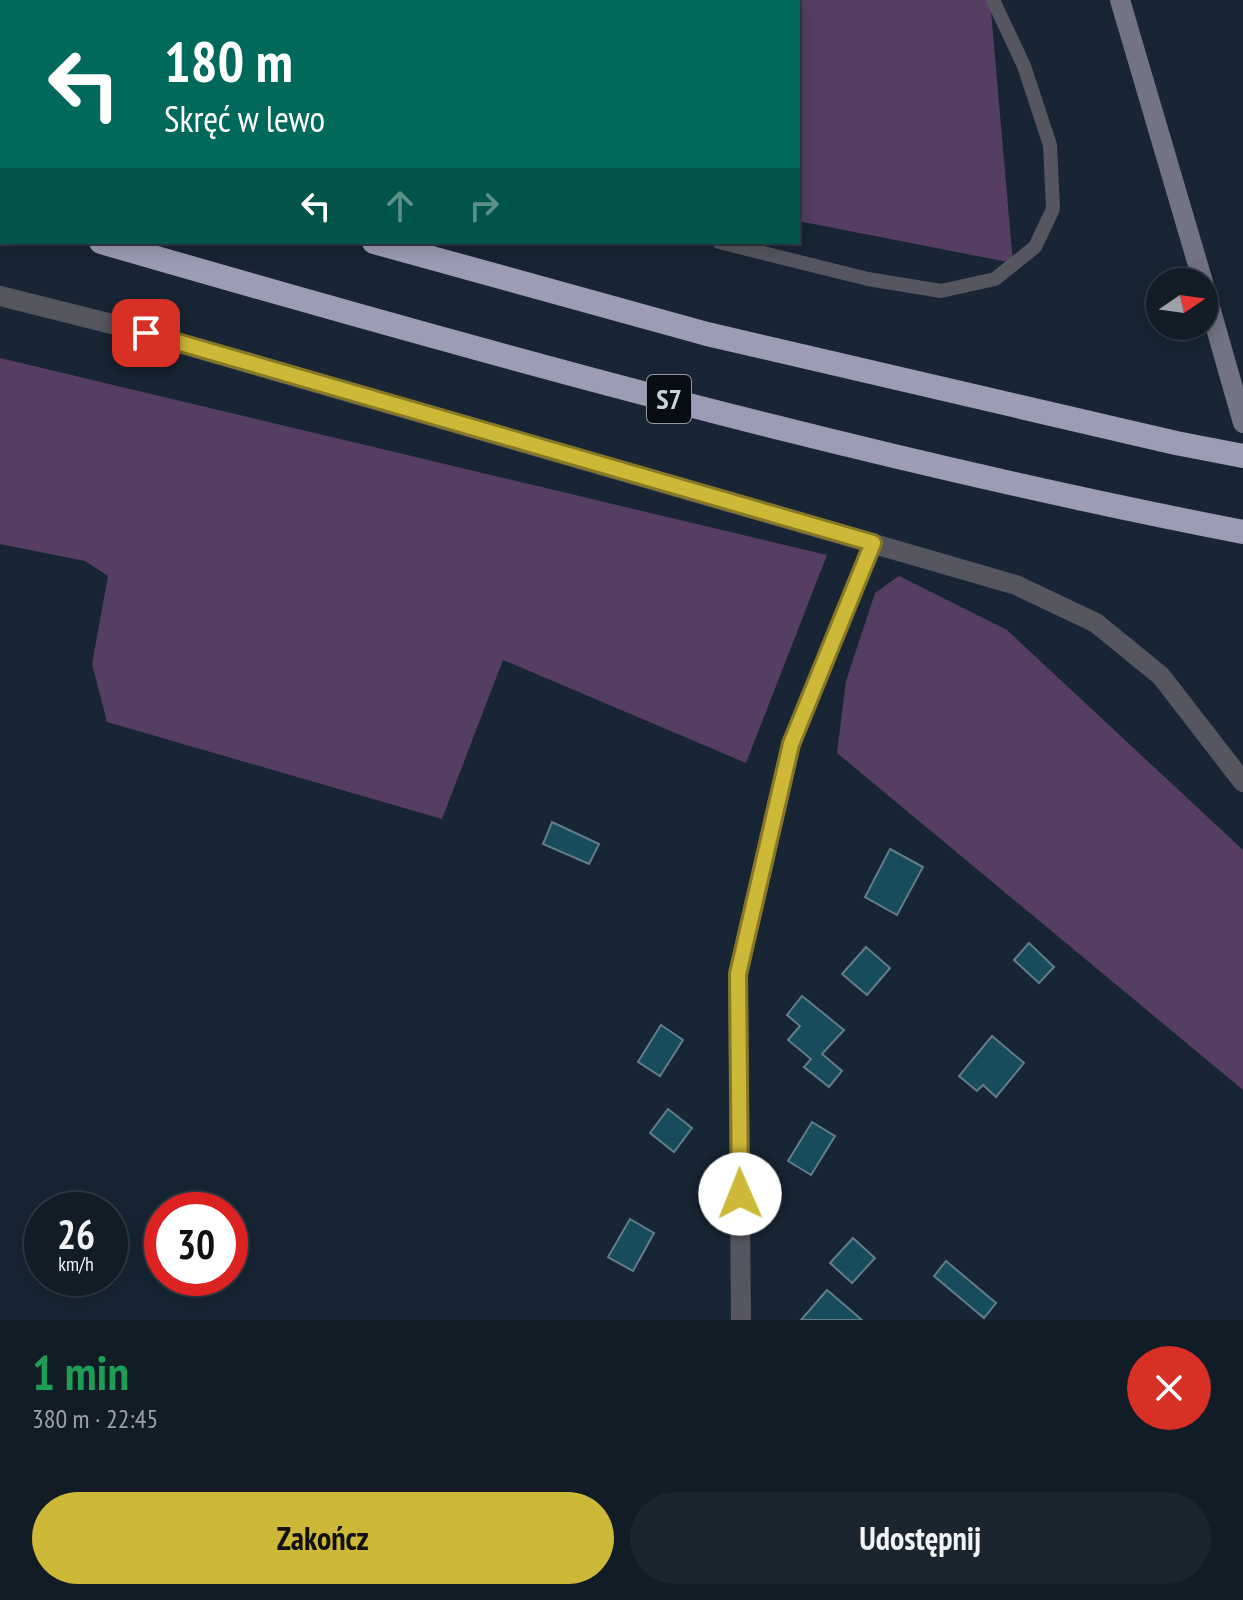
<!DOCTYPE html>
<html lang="pl">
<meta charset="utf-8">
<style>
body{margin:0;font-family:"PT Sans Narrow",sans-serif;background:#1a252f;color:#f1f3f6;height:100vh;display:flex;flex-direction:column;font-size:30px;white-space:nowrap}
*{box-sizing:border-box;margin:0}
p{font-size:26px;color:#9ca1a7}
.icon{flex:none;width:44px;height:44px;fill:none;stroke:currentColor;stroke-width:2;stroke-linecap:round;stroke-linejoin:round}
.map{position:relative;height:1320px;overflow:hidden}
.side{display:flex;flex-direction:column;background:#111c27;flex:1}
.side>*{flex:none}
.guide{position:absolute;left:0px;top:0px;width:800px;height:244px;box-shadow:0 4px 20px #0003,0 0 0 2px #303a44;background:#00695c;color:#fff;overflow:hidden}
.needle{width:52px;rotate:77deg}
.tools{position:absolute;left:1146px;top:268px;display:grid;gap:16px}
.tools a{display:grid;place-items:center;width:72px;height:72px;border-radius:50%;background:#111c27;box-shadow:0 4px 20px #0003,0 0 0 2px #303a44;font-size:40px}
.speed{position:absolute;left:24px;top:1192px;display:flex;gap:16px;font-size:40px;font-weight:700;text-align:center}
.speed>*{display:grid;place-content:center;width:104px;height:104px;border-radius:50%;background:#111c27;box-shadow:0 4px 20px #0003,0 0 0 2px #303a44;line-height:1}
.speed small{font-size:20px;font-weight:400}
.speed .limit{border:12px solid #d22;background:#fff;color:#111}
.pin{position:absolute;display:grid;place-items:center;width:68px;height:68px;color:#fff;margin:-34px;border-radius:16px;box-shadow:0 4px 12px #0006}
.me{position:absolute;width:88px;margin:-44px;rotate:359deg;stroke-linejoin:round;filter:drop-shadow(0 0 6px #0008)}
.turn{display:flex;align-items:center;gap:28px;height:168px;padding:0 32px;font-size:36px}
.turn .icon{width:104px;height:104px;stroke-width:2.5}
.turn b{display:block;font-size:56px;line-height:68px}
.lanes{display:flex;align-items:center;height:76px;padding:0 32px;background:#0003;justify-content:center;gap:40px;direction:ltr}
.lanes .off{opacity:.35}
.round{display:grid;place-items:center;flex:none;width:84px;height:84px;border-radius:42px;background:#1a252f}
.summary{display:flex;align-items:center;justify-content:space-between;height:136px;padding:0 32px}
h1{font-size:48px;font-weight:700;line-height:60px;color:#1e9e55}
.primary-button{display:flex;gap:16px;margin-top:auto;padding:16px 32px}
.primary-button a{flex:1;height:92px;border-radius:48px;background:#ceb837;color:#111;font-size:32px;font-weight:700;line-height:92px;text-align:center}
.primary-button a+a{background:#1a252f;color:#f1f3f6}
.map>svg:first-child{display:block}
.green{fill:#553e61}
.water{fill:#014644}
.building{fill:#174c5c;stroke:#627d88;stroke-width:2}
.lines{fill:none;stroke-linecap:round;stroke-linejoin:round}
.lane{stroke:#565660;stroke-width:14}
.street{stroke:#565660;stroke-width:20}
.secondary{stroke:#727383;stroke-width:20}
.highway{stroke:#9c9db5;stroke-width:24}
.route-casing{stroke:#867824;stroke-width:20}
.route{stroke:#ceb837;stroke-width:14}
.labels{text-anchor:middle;stroke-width:6;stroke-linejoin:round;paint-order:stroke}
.shield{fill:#080d14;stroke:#9199a2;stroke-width:2}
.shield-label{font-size:28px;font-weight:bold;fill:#ccd5df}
</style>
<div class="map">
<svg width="1243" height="1320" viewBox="0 0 1243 1320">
<rect width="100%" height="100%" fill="#172534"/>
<g class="green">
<polygon points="346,0 990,0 1013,263 798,221 798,2"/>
<polygon points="0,358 827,555 746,763 503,660 442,819 107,722 92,664 108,576 85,561 0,544"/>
<polygon points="899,576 1007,630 1243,850 1243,1090 837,753 846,681 875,593"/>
</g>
<polygon class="water" points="0,0 282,0 283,2 2,2 2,18"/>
<g class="building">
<polygon points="552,822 599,844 589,864 543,844"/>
<polygon points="890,849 923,867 897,915 865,897"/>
<polygon points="1029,943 1054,967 1039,983 1014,960"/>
<polygon points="866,947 890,968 867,995 842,974"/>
<polygon points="802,996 844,1030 822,1054 842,1071 829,1087 804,1067 811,1059 788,1040 800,1026 787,1015"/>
<polygon points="661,1025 683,1040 660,1076 638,1062"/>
<polygon points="992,1036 1024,1063 996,1097 983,1085 977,1091 959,1076"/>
<polygon points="668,1109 692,1128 674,1152 650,1133"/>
<polygon points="812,1122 835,1136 811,1175 788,1161"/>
<polygon points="630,1219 654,1233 633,1271 608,1257"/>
<polygon points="853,1238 875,1258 852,1283 830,1263"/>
<polygon points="946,1261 996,1303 984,1318 934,1276"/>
<polygon points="827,1290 862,1320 801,1320"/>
</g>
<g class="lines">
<g class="lane">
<polyline points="0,53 2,53"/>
<polyline points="719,242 868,279 941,291 995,279 1035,247 1053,209 1050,145 1024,66 993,0"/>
</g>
<g class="street">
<polyline points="0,296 116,325 1016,585 1096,623 1161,676 1243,782"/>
<polyline points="741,1320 738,974 791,744 873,543"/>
</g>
<g class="secondary">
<polyline points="1120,0 1203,282"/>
<polyline points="1204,286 1243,423"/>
</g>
<g class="highway">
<polyline points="0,134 2,135"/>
<polyline points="0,213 2,213"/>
<path d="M101 242C478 351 857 457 1243 532"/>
<polyline points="374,242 707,334 1176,443 1243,456"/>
</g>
</g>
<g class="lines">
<g class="route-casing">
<polyline id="route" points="146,333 873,543 791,744 738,974 740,1194"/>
</g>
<use href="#route" class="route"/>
</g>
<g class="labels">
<rect class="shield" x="647" y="375" width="44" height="48" rx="6"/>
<g class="shield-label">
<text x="669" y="409">S7</text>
</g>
</g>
</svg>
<div class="tools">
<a><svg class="needle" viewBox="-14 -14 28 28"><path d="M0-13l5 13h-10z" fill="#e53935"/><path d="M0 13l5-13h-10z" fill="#9ca1a7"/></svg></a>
</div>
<div class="speed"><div>26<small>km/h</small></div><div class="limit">30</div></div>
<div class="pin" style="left:146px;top:333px;background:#d93025"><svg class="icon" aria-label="arrive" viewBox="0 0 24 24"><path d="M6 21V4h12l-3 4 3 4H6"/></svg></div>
<svg class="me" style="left:740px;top:1194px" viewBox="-20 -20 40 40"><circle r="19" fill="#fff"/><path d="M0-13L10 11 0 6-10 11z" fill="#ceb837"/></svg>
<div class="guide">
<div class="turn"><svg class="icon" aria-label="left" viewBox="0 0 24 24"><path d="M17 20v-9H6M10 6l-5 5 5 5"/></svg><div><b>180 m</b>Skręć w lewo</div></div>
<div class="lanes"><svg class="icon" aria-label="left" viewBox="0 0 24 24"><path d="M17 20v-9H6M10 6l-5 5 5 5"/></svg><svg class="icon off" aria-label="ahead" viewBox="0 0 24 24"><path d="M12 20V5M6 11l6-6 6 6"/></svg><svg class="icon off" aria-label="right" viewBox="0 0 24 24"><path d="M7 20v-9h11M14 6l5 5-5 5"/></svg></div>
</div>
</div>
<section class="side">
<div class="summary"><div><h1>1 min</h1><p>380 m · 22:45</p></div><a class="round" style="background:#d93025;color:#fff"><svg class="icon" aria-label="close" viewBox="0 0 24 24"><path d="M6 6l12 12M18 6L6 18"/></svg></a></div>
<div class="primary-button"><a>Zakończ</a><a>Udostępnij</a></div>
</section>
